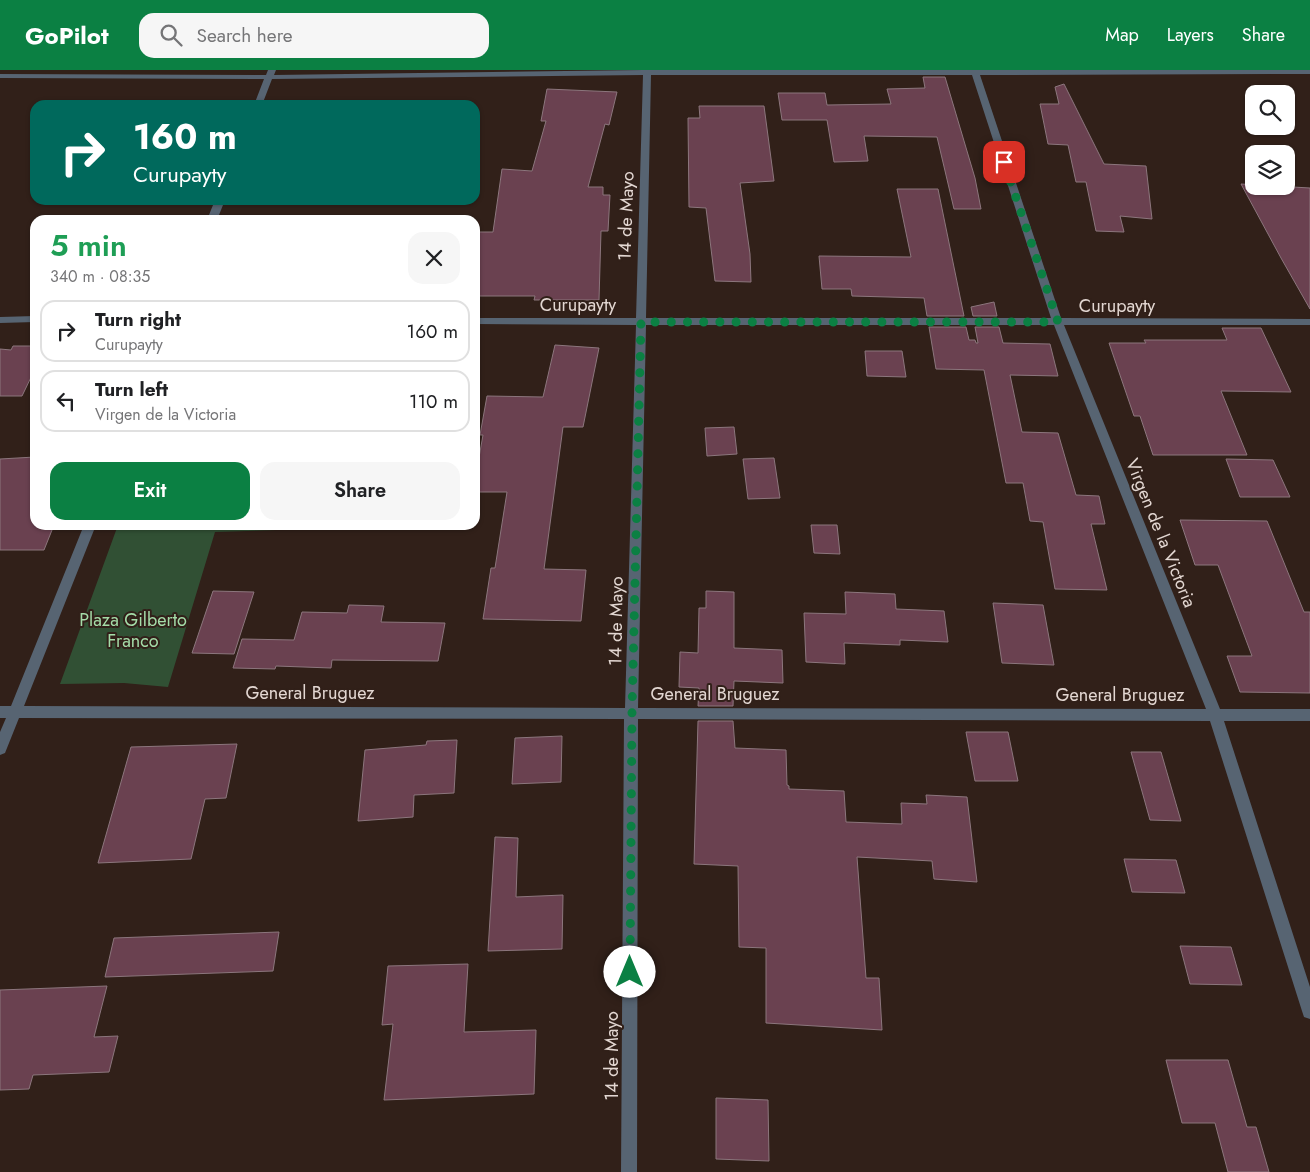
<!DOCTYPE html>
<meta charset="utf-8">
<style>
body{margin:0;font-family:Jost,sans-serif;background:#f6f6f6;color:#202124;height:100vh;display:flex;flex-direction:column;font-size:19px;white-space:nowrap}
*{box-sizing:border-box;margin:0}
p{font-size:16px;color:#757577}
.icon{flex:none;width:28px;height:28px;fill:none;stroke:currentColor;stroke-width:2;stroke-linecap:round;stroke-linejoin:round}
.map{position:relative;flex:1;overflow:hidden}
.drawer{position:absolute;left:30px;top:145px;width:450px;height:315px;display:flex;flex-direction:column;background:#fff;border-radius:15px;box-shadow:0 1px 4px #0004}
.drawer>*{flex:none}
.top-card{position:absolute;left:30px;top:30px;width:450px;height:105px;border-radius:15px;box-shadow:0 1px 4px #0004;background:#00695c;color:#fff;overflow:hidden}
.controls{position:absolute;left:1245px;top:15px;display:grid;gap:10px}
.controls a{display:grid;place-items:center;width:50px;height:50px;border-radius:10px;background:#fff;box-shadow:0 1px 4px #0004;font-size:25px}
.pin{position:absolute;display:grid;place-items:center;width:42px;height:42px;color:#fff;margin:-21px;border-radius:10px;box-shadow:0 2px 8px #0006}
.me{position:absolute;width:55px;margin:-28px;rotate:0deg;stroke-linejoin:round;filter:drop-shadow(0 0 4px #0008)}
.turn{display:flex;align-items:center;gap:18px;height:105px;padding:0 20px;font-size:22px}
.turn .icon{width:65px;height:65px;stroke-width:2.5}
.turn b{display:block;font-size:35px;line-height:42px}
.round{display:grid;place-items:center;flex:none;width:52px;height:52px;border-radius:15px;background:#f6f6f6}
.overview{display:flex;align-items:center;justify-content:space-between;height:85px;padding:0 20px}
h1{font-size:30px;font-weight:600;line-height:38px;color:#1e9e55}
.button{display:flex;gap:10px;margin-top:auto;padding:10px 20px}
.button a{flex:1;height:58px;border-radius:15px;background:#0b8043;color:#fff;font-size:20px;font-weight:600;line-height:58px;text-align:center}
.button a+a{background:#f6f6f6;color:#202124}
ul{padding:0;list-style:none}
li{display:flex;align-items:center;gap:15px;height:62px;margin:0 10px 8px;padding:0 10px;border:2px solid #e0e0e0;border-radius:15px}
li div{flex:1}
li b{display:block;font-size:19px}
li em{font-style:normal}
header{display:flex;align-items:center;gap:30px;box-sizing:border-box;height:70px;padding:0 25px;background:#0b8043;color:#fff}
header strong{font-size:24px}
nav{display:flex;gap:28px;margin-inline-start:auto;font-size:18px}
.search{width:350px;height:45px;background:#f6f6f6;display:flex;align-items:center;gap:12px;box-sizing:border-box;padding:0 18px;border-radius:15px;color:#757577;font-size:19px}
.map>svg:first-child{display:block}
.green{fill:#315034}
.building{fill:#6a4150;stroke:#8c767d}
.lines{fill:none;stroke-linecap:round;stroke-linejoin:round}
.minor{fill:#576472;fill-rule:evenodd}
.route{stroke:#0b8043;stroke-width:9;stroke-dasharray:0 16.2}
.labels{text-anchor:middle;stroke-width:4;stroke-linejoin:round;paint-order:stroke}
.street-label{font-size:18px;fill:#e3d7d2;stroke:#312019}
.park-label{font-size:18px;fill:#a4dca8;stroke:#312019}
</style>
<header>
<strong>GoPilot</strong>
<div class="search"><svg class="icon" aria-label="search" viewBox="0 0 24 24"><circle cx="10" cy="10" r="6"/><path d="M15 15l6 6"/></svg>Search here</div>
<nav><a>Map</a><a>Layers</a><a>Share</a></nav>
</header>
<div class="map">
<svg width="1310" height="1102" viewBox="0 0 1310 1102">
<rect width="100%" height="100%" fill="#312019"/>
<polygon class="green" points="118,455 279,455 277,460 215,462 168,617 124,613 60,614"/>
<g class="building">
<polygon points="923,7 945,7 975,108 981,139 954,139 937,67 864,66 868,91 834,92 827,50 782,50 778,23 825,23 827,35 891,34 887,19 925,18"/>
<polygon points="1064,14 1104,94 1146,96 1152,149 1120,146 1124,162 1096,161 1086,112 1076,112 1068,75 1048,74 1040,34 1059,34 1055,17"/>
<polygon points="547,19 617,22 609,55 605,54 588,117 603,117 603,125 610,125 608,161 601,161 599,230 534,230 535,226 475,226 475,162 493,162 502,99 532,101 546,51 541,51"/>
<polygon points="699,36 764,36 774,111 740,113 750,184 751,212 715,211 706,138 689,137 688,48 700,48"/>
<polygon points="1241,114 1310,118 1310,239 1281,188"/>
<polygon points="897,119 938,119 964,246 927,246 924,228 852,226 851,219 822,219 819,186 911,187"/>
<polygon points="994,232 997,246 973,246 971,237"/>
<polygon points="929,257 966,257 969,270 975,270 976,273 978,273 975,257 999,257 1003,273 1050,274 1058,306 1010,305 1022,362 1058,363 1076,425 1099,426 1105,454 1091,454 1107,520 1055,519 1043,452 1030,451 1023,413 1006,413 984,300 936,299"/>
<polygon points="1222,258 1261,258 1291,322 1221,321 1247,385 1153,385 1140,346 1134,346 1109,273 1146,273 1144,270 1227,270"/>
<polygon points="555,275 599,278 583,357 563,357 544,499 586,500 581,551 483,549 491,498 495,498 507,422 475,422 475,410 483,365 480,365 487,326 543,327"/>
<polygon points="13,276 35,276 35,299 22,326 0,326 0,279 11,280"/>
<polygon points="865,281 902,281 906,307 867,306"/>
<polygon points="734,357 737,384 707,386 705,358"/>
<polygon points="35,387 35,455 54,455 44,480 0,480 0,389"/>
<polygon points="774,388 780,428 748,429 743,389"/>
<polygon points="1226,389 1273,390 1290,427 1240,427"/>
<polygon points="1180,450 1267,451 1304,542 1310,542 1310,623 1240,622 1227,586 1252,586 1218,495 1195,495"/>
<polygon points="811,455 837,455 840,484 814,483"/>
<polygon points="213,521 254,522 234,584 192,583"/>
<polygon points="706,521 734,522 734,578 782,580 783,613 734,611 733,636 698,636 699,618 679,617 680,582 698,583 699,538 706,538"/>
<polygon points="845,522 895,524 896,539 944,541 948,572 900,570 900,575 844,573 845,594 806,592 804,543 846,544"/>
<polygon points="993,533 1043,535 1054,595 1002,593"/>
<polygon points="349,535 384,536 381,552 445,553 438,591 332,590 331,598 276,596 275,599 233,598 242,569 294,570 302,542 347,543"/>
<polygon points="698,651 733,651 735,678 786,680 787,715 789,716 789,719 844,721 846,752 902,754 901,733 927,734 926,725 967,727 977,812 934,809 932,791 857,787 866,908 879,908 882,960 766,953 766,878 739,877 738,796 694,794"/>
<polygon points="966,662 1008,662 1018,711 975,711"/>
<polygon points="562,666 561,712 512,714 515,668"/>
<polygon points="457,670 454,723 414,725 413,747 358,751 365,680 426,675 427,671"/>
<polygon points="237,674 226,728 205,729 191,789 98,793 131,677"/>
<polygon points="1131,682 1161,682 1181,751 1150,750"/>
<polygon points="495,767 518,768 516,827 563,825 562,879 488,881"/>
<polygon points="1124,789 1176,790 1185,823 1132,822"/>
<polygon points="279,862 273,901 105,907 114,868"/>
<polygon points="1180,876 1231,877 1242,915 1190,914"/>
<polygon points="468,894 464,962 536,960 534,1024 384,1030 393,954 382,955 388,896"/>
<polygon points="107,916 94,967 118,966 109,1002 33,1005 29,1019 0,1020 0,920"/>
<polygon points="1166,990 1228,990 1247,1057 1256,1057 1269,1102 1228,1102 1215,1053 1182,1053"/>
<polygon points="716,1028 768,1030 769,1091 716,1089"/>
</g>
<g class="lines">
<g class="minor">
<path d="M268 0H276L274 5 643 0H1310V4L980 5 1061 248 1310 249V255H1064L1220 639H1310V651H1224L1310 917V949L1304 947 1302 941 1210 651 638 649 637 1102H621L624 649 19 648 5 683 0 685V662L6 648H0V636H11L84 455H96L24 636 625 638 636 255 475 254V248H636L643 5 272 9 262 35H254L264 9 0 8V4L266 5ZM651 5H972L1051 248H646ZM646 255H1054L1206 639 638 638Z"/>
<polygon points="215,130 225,130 217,150 207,150"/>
<polygon points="35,246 35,252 0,253 0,247"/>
</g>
</g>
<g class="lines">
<polyline class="route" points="630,902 632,642 641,252 1058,252 1004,92"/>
</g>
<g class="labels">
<g class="street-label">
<text transform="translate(626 146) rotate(-88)" y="6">14 de Mayo</text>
<text x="578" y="241">Curupayty</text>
<text x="1117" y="242">Curupayty</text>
<text transform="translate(1161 463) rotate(68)" y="6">Virgen de la Victoria</text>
<text transform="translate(616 551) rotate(-89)" y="6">14 de Mayo</text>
<text x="310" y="629">General Bruguez</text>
<text x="715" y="630">General Bruguez</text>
<text x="1120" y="631">General Bruguez</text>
<text transform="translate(612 986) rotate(-90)" y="6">14 de Mayo</text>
</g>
<g class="park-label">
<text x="133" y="556">Plaza Gilberto<tspan x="133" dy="21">Franco</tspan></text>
</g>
</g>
</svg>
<div class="controls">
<a><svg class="icon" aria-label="search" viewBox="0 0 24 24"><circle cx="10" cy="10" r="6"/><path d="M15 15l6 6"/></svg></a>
<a><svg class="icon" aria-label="layers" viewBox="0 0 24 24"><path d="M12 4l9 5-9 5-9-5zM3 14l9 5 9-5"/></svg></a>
</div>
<div class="pin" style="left:1004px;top:92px;background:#d93025"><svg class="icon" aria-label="arrive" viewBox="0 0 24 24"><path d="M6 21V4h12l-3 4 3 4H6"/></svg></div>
<svg class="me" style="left:630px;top:902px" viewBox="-20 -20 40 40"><circle r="19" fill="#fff"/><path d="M0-13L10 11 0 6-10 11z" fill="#0b8043"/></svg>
<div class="top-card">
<div class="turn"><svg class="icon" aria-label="right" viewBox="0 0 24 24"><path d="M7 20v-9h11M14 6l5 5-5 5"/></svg><div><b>160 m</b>Curupayty</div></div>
</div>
<section class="drawer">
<div class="overview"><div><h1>5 min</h1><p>340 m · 08:35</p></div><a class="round"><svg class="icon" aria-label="close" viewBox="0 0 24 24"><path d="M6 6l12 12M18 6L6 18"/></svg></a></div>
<ul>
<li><svg class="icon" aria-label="right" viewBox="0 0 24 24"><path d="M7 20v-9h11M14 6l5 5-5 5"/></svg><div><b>Turn right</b><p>Curupayty</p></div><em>160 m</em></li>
<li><svg class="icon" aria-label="left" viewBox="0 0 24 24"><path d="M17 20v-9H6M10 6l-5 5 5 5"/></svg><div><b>Turn left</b><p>Virgen de la Victoria</p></div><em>110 m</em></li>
</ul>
<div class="button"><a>Exit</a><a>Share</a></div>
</section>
</div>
